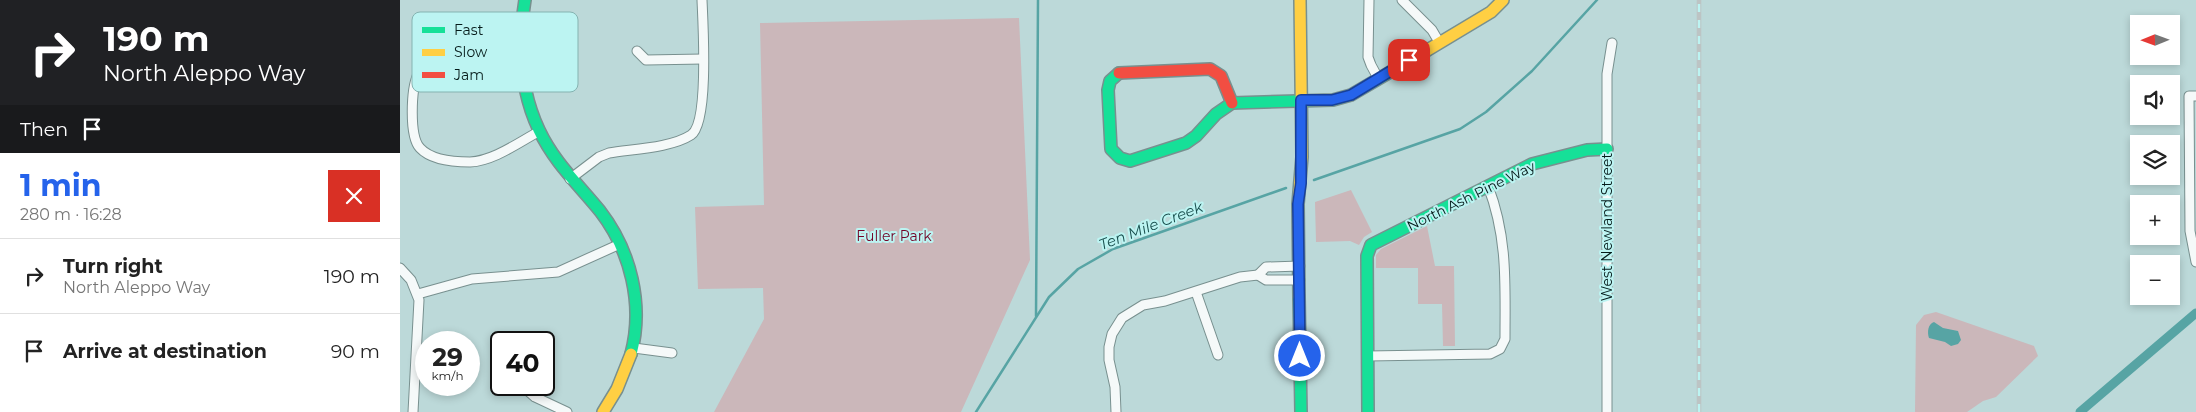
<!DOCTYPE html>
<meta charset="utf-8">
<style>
body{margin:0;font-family:Montserrat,sans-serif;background:#f2f2f2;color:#222;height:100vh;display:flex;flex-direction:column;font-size:19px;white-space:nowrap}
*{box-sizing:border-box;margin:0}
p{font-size:16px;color:#767676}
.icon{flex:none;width:28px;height:28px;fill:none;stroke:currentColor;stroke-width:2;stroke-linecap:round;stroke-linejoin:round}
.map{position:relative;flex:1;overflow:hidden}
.panel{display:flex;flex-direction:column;background:#fff;width:400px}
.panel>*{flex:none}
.banner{background:#202124;color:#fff;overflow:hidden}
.needle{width:32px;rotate:269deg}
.tools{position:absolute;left:1730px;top:15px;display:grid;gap:10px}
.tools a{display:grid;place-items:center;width:50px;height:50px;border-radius:0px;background:#fff;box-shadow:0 2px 8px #0003;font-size:25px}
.speed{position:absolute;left:15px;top:331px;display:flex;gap:10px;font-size:25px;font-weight:700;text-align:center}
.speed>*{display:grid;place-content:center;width:65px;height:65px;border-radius:50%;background:#fff;box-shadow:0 2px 8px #0003;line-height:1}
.speed small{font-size:12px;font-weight:400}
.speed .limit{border:2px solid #111;border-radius:8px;background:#fff;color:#111}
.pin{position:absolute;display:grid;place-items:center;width:42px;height:42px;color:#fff;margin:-21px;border-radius:10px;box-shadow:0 2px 8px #0006}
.me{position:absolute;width:55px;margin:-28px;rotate:0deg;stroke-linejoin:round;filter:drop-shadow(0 0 4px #0008)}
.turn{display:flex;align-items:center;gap:18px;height:105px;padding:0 20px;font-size:22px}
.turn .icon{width:65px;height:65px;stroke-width:2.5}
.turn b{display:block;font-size:35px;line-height:42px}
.then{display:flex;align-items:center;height:48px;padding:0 20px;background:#0003;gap:10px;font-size:19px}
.round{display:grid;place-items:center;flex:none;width:52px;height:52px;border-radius:0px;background:#f2f2f2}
.headline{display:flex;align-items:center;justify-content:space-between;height:85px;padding:0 20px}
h1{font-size:30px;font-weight:700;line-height:38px;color:#2563eb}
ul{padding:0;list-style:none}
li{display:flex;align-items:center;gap:15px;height:75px;padding:0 20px;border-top:1px solid #e0e0e0}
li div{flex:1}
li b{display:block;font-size:19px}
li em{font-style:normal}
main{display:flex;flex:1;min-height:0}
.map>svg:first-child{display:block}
.green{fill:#cbb7ba}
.water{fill:#57a4a4}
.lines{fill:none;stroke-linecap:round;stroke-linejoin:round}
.stream{stroke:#57a4a4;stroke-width:2.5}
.canal{stroke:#57a4a4;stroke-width:9}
.street-casing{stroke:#78908f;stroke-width:11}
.fast-casing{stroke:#78908f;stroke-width:14}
.slow-casing{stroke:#78908f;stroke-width:14}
.jam-casing{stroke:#78908f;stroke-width:14}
.street{stroke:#f5f9f9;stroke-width:9}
.fast{stroke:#16e098;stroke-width:11}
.slow{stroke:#ffcf43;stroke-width:11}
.jam{stroke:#f24e42;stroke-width:11}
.rail-casing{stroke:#bcc4c4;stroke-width:4.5}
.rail{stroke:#bcf4f2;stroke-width:2.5;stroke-dasharray:8;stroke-linecap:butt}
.route-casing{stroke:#184099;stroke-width:12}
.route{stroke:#2563eb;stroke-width:9}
.labels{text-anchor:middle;stroke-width:4;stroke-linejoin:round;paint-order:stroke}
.street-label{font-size:14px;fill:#051b1a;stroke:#bcf4f2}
.park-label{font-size:14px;fill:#730225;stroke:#bcf4f2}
.water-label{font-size:15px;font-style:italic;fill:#1a504f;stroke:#bcf4f2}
.key{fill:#bcf4f2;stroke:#85b3b1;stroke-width:1}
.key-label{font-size:14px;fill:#051b1a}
</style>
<main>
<section class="panel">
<div class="banner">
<div class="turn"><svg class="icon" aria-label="right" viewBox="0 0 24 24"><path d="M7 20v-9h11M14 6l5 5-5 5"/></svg><div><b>190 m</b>North Aleppo Way</div></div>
<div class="then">Then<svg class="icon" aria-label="arrive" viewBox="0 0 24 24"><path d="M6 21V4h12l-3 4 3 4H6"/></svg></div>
</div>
<div class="headline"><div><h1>1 min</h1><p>280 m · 16:28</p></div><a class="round" style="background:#d93025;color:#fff"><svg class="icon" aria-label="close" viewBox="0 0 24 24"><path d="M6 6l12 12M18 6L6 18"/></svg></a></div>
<ul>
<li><svg class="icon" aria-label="right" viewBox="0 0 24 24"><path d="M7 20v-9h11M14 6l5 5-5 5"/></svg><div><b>Turn right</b><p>North Aleppo Way</p></div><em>190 m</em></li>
<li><svg class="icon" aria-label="arrive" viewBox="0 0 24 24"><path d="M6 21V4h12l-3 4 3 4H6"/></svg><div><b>Arrive at destination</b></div><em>90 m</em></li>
</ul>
</section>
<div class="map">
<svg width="1796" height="412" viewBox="0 0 1796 412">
<rect width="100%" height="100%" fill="#bcd9d9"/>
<g class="green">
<polygon points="619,18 630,260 561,412 314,412 364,319 363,288 298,289 295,207 364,205 360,23"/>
<polygon points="951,190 972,232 964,237 959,245 950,241 916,242 915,202"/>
<polygon points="1027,226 1035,266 1054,266 1055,346 1043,346 1042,304 1018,304 1018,268 976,268 976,255 981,249"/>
<polygon points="1536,312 1634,346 1638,356 1596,397 1583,401 1567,412 1515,412 1516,325 1524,315"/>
</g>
<path class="water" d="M1534 322 1543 328 1558 331 1561 340 1558 344 1551 346 1545 342 1529 338C1527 332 1528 324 1534 322Z"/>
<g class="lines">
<g class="stream">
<polyline points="914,180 1060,129 1086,112 1132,71 1197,0"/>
<polyline points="636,316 638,0"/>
<polyline points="576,412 649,297 678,269 713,249 886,188"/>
</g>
<polyline class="canal" points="1680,412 1796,313"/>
<g class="street-casing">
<g id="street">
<polyline points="969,0 968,57 971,65 978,78"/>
<polyline points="1002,0 1032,30 1039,42"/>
<polyline points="237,51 246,60 303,59"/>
<path d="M121 61C108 63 96 62 83 61 67 60 45 52 30 60 25 64 20 69 18 74 11 89 9 136 20 148 31 160 55 162 70 162 94 161 119 142 140 131"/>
<polyline points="1796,96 1789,96 1790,231 1796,262"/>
<path d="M170 179 199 157 209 153C232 149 271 148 291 135 309 123 303 24 302 0"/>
<polyline points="900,266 866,267 858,275 866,280 900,280"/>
<polyline points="0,268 11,280 19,300 13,412"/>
<polyline points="796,292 818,355"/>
<polyline points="18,294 72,279 158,272 220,244"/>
<polyline points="234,348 272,353"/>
<path d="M968 356 1090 354 1100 349 1105 339C1105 285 1108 238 1088 186"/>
<polyline points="127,390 135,397 167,412"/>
<polyline points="716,412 715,387 709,360 709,347 712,334 722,318 743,305 765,301 840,277 858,275"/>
<polyline points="1207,412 1207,74 1212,43"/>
</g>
</g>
<g class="fast-casing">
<g id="fast">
<path d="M125 0C118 44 119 88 139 130 154 162 178 184 200 211 231 251 244 305 231 354"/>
<polyline points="719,73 710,81 708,90 711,149 720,158 730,161 786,143 796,136 816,114 832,103 933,100 951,95 1026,51"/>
<polyline points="899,297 901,412"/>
<polyline points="968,412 967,256 971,245 1132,164 1187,150 1207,149"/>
</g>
</g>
<g class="slow-casing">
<g id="slow">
<polyline points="1026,51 1091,12 1103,0"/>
<polyline points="899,297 898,204 902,157 900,0"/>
<polyline points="203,412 217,389 231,354"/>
</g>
</g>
<g class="jam-casing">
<polyline id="jam" points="719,73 810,69 821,76 832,103"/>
</g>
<use href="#street" class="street"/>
<use href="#fast" class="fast"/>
<use href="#slow" class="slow"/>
<use href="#jam" class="jam"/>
<g class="rail-casing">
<polyline id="rail" points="1299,412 1299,0"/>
</g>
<use href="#rail" class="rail"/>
</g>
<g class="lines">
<g class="route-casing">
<polyline id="route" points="900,356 898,204 901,183 901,100 932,100 951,95 1009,60"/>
</g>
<use href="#route" class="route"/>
</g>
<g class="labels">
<g class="street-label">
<text transform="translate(1071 196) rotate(-26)" y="5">North Ash Pine Way</text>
<text transform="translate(1207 227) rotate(-90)" y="5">West Newland Street</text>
</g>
<g class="park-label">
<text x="494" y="241">Fuller Park</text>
</g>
<g class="water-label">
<text transform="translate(751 226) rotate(-21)" y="5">Ten Mile Creek</text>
</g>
</g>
<rect x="12" y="12" width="166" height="80" rx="8" class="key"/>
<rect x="22" y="27" width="23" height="6" fill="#16e098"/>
<rect x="22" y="49" width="23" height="7" fill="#ffcf43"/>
<rect x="22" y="72" width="23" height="6" fill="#f24e42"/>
<g class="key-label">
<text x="54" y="35">Fast</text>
<text x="54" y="57">Slow</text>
<text x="54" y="80">Jam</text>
</g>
</svg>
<div class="tools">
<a><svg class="needle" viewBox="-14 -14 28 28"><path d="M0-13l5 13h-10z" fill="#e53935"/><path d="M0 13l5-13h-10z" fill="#767676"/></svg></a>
<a><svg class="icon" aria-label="sound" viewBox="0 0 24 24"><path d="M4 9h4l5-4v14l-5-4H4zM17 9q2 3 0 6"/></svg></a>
<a><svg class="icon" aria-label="layers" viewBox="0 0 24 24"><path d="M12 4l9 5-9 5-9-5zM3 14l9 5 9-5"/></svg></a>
<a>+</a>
<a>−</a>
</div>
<div class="speed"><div>29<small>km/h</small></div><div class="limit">40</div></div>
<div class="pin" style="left:1009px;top:60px;background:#d93025"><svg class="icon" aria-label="arrive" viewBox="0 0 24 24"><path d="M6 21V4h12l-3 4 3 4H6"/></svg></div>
<svg class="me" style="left:900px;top:356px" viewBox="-20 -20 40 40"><circle r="17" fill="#2563eb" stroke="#fff" stroke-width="3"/><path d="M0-11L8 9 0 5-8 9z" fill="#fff"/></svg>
</div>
</main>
